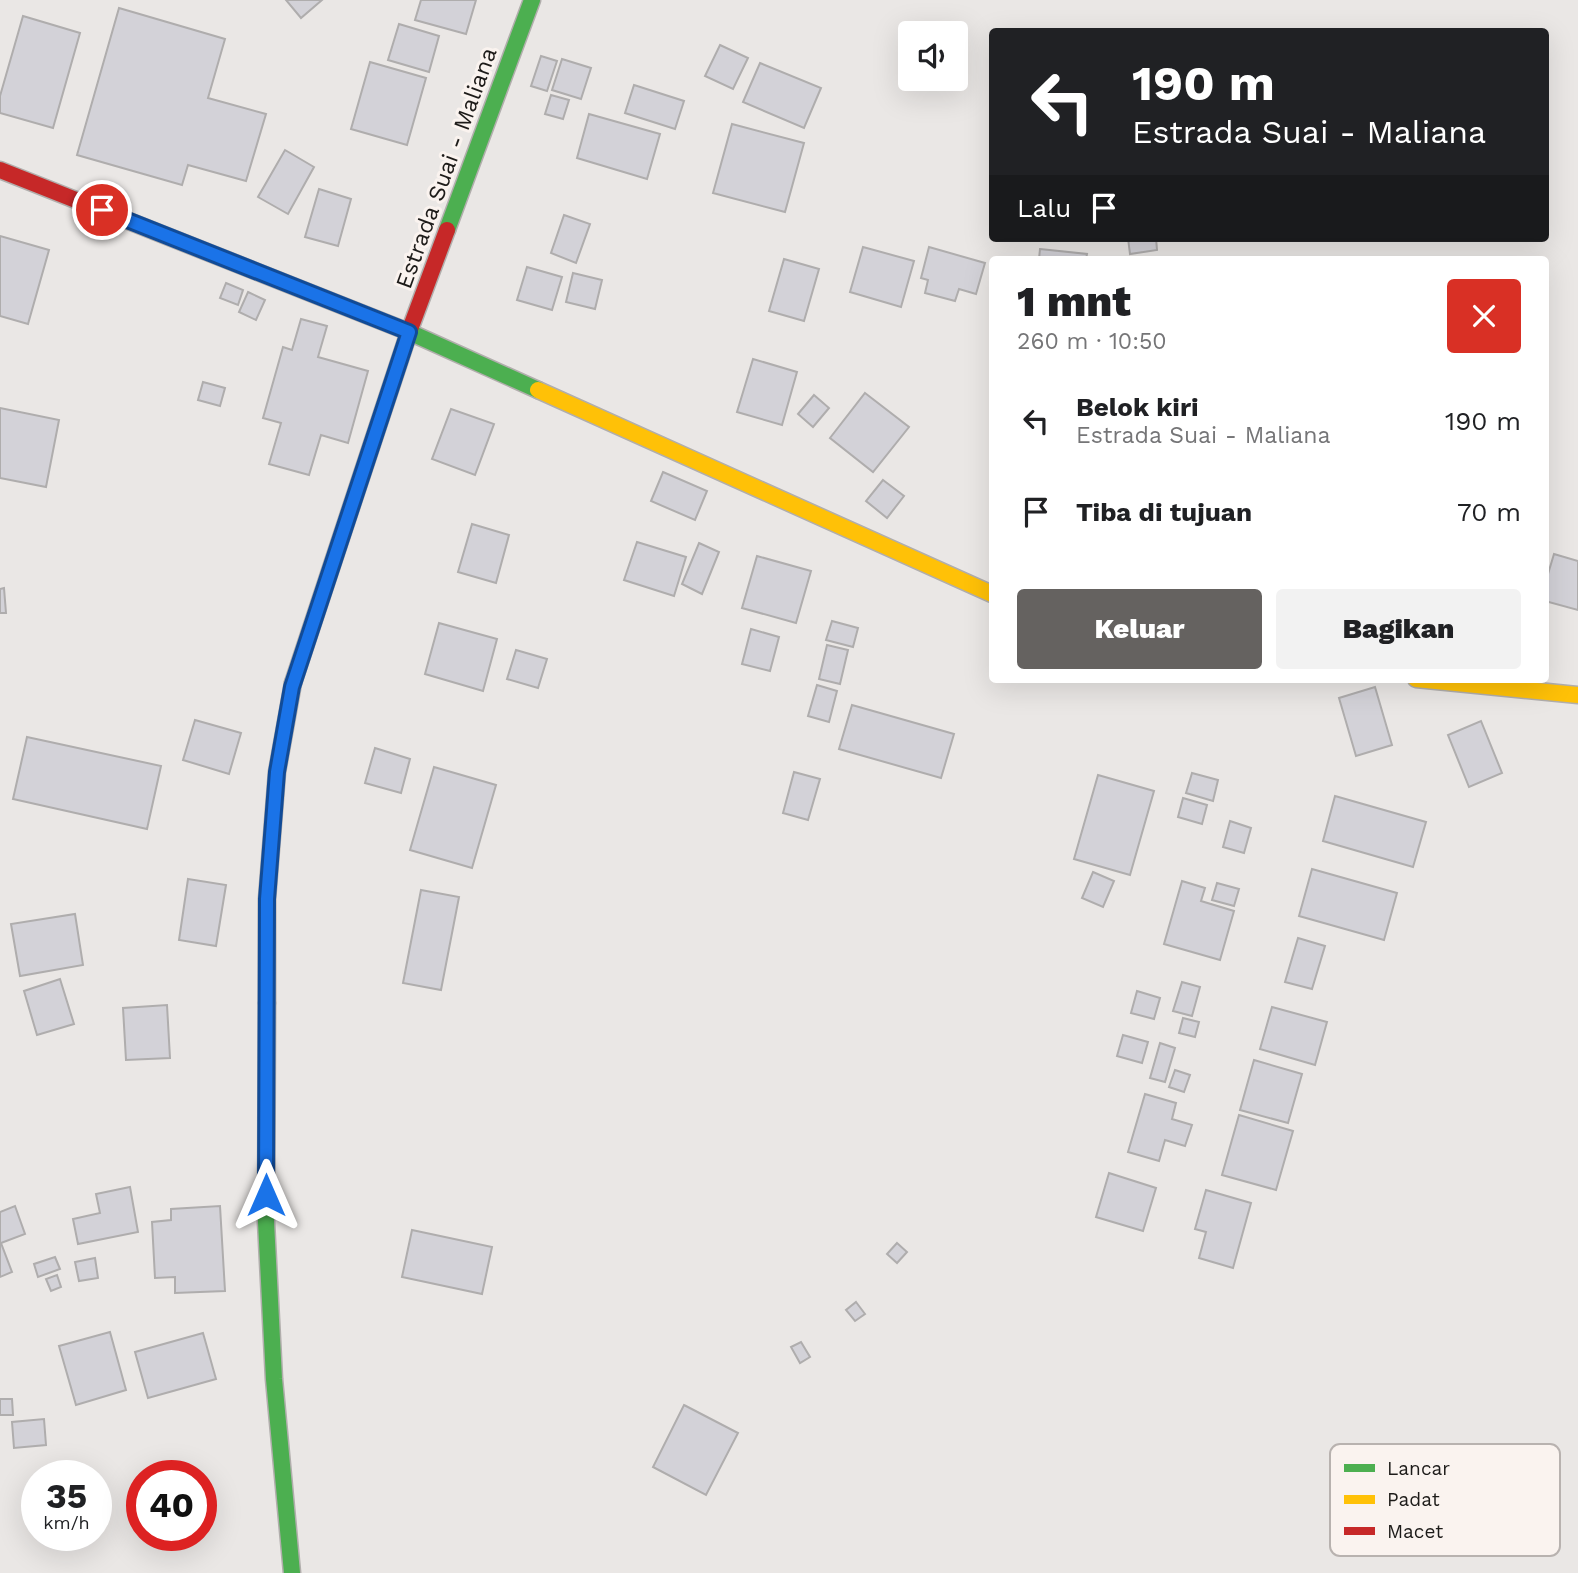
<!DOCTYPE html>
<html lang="id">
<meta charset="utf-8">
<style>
body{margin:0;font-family:"Work Sans",sans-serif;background:#f2f2f2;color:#202124;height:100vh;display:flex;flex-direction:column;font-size:26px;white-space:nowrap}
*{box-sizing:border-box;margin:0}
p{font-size:23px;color:#757577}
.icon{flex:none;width:38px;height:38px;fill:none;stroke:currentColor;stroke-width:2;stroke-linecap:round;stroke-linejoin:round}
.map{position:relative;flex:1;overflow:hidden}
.drawer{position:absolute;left:989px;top:256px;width:560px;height:427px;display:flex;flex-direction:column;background:#fff;border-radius:7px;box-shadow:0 7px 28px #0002}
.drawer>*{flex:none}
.hud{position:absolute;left:989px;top:28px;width:560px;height:214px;border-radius:7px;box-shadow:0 7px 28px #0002;background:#202124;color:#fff;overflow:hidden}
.fabs{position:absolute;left:898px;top:21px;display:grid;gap:14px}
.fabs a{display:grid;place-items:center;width:70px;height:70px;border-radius:7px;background:#fff;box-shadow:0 7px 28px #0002;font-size:35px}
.speed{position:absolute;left:21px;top:1460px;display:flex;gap:14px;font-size:35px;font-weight:700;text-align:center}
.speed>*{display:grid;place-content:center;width:91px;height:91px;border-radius:50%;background:#fff;box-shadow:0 7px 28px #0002;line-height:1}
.speed small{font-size:18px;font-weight:400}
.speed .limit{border:10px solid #d22;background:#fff;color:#111}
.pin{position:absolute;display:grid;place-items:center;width:60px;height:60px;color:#fff;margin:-30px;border:4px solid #fff;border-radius:50%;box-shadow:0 2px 7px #0007}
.me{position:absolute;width:77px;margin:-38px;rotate:0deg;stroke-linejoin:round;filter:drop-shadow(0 0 5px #0008)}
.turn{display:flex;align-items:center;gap:24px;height:147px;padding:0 28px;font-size:32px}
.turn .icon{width:91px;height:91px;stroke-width:2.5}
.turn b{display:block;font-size:49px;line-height:60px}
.then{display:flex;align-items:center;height:66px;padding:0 28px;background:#0003;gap:14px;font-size:26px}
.round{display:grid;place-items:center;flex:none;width:74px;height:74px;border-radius:7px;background:#f2f2f2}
.headline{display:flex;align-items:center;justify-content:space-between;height:119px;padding:0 28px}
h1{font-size:42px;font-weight:800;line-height:52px}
.button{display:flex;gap:14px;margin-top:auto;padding:14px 28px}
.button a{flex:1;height:80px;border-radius:7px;background:#656260;color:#fff;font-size:28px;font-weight:800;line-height:80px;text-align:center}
.button a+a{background:#f2f2f2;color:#202124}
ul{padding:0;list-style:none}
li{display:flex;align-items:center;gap:21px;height:91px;padding:0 28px}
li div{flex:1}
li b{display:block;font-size:26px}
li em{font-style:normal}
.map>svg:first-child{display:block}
.building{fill:#d3d2d8;stroke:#afadad;stroke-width:2}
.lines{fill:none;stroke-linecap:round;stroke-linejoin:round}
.fast-casing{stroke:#b1aeac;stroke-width:19}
.slow-casing{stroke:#b1aeac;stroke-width:19}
.jam-casing{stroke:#b1aeac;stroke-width:19}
.fast{stroke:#4caf50;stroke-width:16}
.slow{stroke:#ffc107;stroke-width:16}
.jam{stroke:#c62828;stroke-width:16}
.route-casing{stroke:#114b97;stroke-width:18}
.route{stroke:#1a73e8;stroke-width:12}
.labels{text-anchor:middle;stroke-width:6;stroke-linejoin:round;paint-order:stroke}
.street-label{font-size:23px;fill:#1d1b19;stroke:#faf3ef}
.key{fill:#faf3ef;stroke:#b8b2af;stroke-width:2}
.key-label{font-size:19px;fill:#1d1b19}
</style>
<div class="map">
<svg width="1578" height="1573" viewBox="0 0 1578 1573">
<rect width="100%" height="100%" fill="#eae7e5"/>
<g class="building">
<polygon points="286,0 322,0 301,18"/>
<polygon points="421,0 476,0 466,34 415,20"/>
<polygon points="119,8 225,39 208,98 266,114 246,181 188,165 182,185 77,155"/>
<polygon points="23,16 80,33 53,128 0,113 0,96"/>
<polygon points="399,24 439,36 429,72 388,60"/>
<polygon points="720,45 748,58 733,89 705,76"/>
<polygon points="541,56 557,61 547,91 531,86"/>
<polygon points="562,59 591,68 581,99 552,90"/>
<polygon points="370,62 426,78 407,145 351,129"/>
<polygon points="760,63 821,88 804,128 743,102"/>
<polygon points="634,85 684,101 675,129 625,113"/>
<polygon points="551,95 569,100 563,119 545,114"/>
<polygon points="589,114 660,134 647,179 577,158"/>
<polygon points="732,124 804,143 785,212 713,193"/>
<polygon points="285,150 314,167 288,214 258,197"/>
<polygon points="319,189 351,199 338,246 305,237"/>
<polygon points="564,215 590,224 576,263 551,253"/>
<polygon points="0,236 49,250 28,324 0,316"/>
<polygon points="1128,238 1156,238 1157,250 1130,254"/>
<polygon points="863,247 914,261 901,307 850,292"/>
<polygon points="929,247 985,263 976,294 959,289 955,301 925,293 928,280 921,278"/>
<polygon points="1040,249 1087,254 1086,259 1039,259"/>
<polygon points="784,259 819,269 804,321 769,311"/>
<polygon points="527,267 562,277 552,310 517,300"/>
<polygon points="573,273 602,280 595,309 566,302"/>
<polygon points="226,283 243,290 238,305 220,298"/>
<polygon points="248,292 265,300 256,320 239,312"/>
<polygon points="301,319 327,326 318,357 368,371 348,443 321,435 309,475 269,464 281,423 263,418 283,347 292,350"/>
<polygon points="753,359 797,372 782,425 737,412"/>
<polygon points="203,382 225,388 220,406 198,400"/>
<polygon points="865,393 909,427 873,472 830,438"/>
<polygon points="814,395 829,408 813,427 798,414"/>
<polygon points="0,408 59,420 46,487 0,478"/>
<polygon points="451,409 494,424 475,475 432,459"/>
<polygon points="663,472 707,491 695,520 651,501"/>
<polygon points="883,480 904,496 887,518 866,501"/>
<polygon points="472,524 509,535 496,583 458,572"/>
<polygon points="637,542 686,557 674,596 624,580"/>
<polygon points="699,543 719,552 702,594 682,584"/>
<polygon points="1554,554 1578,561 1578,610 1545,601 1545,584"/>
<polygon points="757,556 811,571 796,623 742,608"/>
<polygon points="4,588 6,613 0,613 0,589"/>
<polygon points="832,621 858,628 853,647 826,640"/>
<polygon points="439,623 497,639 483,691 425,674"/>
<polygon points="751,629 779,637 770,671 742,664"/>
<polygon points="827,645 848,650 840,684 819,679"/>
<polygon points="516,650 547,659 538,688 507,679"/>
<polygon points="817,685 837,691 829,722 808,716"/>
<polygon points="1375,687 1392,745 1356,756 1339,698"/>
<polygon points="852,705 954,734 941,778 839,749"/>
<polygon points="195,720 241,733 229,774 183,760"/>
<polygon points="1481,721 1502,773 1469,787 1448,735"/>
<polygon points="27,737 161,766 147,829 13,799"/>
<polygon points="375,748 410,759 401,793 365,783"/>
<polygon points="434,767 496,785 472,868 410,850"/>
<polygon points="794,772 820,779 808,820 783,813"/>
<polygon points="1192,773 1218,780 1213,801 1186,793"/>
<polygon points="1098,775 1154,791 1130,875 1074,859"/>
<polygon points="1335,796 1426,822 1413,867 1323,841"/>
<polygon points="1183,798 1207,805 1202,824 1178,817"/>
<polygon points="1230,821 1251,828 1244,853 1223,847"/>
<polygon points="1312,869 1397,893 1384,940 1299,916"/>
<polygon points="1093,872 1114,881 1103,907 1082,898"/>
<polygon points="188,879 226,885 216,946 179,940"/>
<polygon points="1182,881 1205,888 1201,901 1234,911 1220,960 1164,944"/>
<polygon points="1217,883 1239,889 1234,906 1212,900"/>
<polygon points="421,890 459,897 441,990 403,983"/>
<polygon points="75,914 83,965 20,976 11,924"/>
<polygon points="1298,938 1325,946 1312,989 1285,982"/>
<polygon points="60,979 74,1024 37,1035 24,991"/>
<polygon points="1182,982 1200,987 1192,1016 1173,1011"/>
<polygon points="1137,991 1160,998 1154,1019 1131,1013"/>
<polygon points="167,1005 170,1058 126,1060 123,1008"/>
<polygon points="1272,1007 1327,1022 1315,1065 1260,1049"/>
<polygon points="1183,1018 1199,1022 1195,1037 1179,1033"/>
<polygon points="1123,1035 1148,1042 1142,1063 1117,1056"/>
<polygon points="1160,1043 1175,1048 1165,1082 1150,1078"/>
<polygon points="1254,1060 1302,1074 1288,1123 1240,1110"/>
<polygon points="1175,1070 1190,1075 1184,1092 1169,1087"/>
<polygon points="1145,1094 1176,1103 1172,1119 1192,1125 1185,1146 1165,1140 1159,1161 1128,1152"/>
<polygon points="1239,1115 1293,1131 1276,1190 1222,1175"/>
<polygon points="1109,1173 1156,1188 1143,1231 1096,1217"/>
<polygon points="130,1187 138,1232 78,1244 73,1219 100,1213 96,1194"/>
<polygon points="1206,1190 1251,1203 1233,1268 1199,1258 1206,1232 1195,1229"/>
<polygon points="15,1206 25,1234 1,1243 12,1272 0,1277 0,1212"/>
<polygon points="220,1206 225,1291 175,1293 175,1277 155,1278 152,1222 171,1220 171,1209"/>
<polygon points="412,1230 492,1247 482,1294 402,1277"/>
<polygon points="897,1243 907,1252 897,1263 887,1254"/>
<polygon points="55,1257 60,1269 38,1277 34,1264"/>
<polygon points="95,1258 98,1278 79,1281 75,1262"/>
<polygon points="57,1275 61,1287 51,1291 46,1279"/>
<polygon points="856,1302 865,1314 855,1321 846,1310"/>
<polygon points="110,1332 126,1390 76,1405 59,1346"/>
<polygon points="203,1333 216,1379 148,1398 135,1352"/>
<polygon points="801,1342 810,1357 800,1363 791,1347"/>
<polygon points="0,1399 12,1399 13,1415 0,1415"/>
<polygon points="684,1405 738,1433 706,1495 653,1467"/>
<polygon points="44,1419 46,1445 14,1448 12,1422"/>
</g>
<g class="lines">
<g class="fast-casing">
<g id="fast">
<polyline points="447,230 532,0"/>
<polyline points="293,683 409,332 538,390"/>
<polyline points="267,1003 266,1222 274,1379 292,1573"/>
</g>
</g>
<g class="slow-casing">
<g id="slow">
<polyline points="538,390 992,594"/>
<polyline points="1416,679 1578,695"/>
<polyline points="267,1003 267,899 277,772 293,683"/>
</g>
</g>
<g class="jam-casing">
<polyline id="jam" points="0,170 409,332 447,230"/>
</g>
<use href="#fast" class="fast"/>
<use href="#slow" class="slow"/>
<use href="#jam" class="jam"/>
</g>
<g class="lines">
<g class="route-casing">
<polyline id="route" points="102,210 409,332 292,687 277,772 267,899 266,1195"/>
</g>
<use href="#route" class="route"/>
</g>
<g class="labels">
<g class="street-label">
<text transform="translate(446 168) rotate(-70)" y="8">Estrada Suai - Maliana</text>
</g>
</g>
<rect x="1330" y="1444" width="230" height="112" rx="10" class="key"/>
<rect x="1344" y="1464" width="31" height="8" fill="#4caf50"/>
<rect x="1344" y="1495" width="31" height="9" fill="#ffc107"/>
<rect x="1344" y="1527" width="31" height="8" fill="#c62828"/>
<g class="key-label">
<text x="1387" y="1475">Lancar</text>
<text x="1387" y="1506">Padat</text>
<text x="1387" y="1538">Macet</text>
</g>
</svg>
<div class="fabs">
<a><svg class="icon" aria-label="sound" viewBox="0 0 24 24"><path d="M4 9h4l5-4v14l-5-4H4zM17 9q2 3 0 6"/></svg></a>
</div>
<div class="speed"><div>35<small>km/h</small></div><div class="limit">40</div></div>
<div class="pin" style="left:102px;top:210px;background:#d93025"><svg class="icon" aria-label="arrive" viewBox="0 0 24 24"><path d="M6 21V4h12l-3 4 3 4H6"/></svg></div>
<svg class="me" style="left:266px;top:1195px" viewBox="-20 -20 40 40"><path d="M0-17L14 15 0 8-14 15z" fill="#1a73e8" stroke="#fff" stroke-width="4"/></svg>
<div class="hud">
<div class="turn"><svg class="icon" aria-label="left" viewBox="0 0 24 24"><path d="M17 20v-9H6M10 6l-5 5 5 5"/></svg><div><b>190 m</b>Estrada Suai - Maliana</div></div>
<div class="then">Lalu<svg class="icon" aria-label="arrive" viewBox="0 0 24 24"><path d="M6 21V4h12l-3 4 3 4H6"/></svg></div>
</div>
<section class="drawer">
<div class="headline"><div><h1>1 mnt</h1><p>260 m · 10:50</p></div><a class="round" style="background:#d93025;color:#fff"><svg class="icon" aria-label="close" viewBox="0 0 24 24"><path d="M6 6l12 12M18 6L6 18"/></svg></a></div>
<ul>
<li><svg class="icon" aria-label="left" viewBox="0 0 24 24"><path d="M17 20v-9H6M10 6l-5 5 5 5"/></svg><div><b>Belok kiri</b><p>Estrada Suai - Maliana</p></div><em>190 m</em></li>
<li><svg class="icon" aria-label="arrive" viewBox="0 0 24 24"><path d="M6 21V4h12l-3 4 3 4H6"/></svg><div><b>Tiba di tujuan</b></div><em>70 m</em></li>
</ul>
<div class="button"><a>Keluar</a><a>Bagikan</a></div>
</section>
</div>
